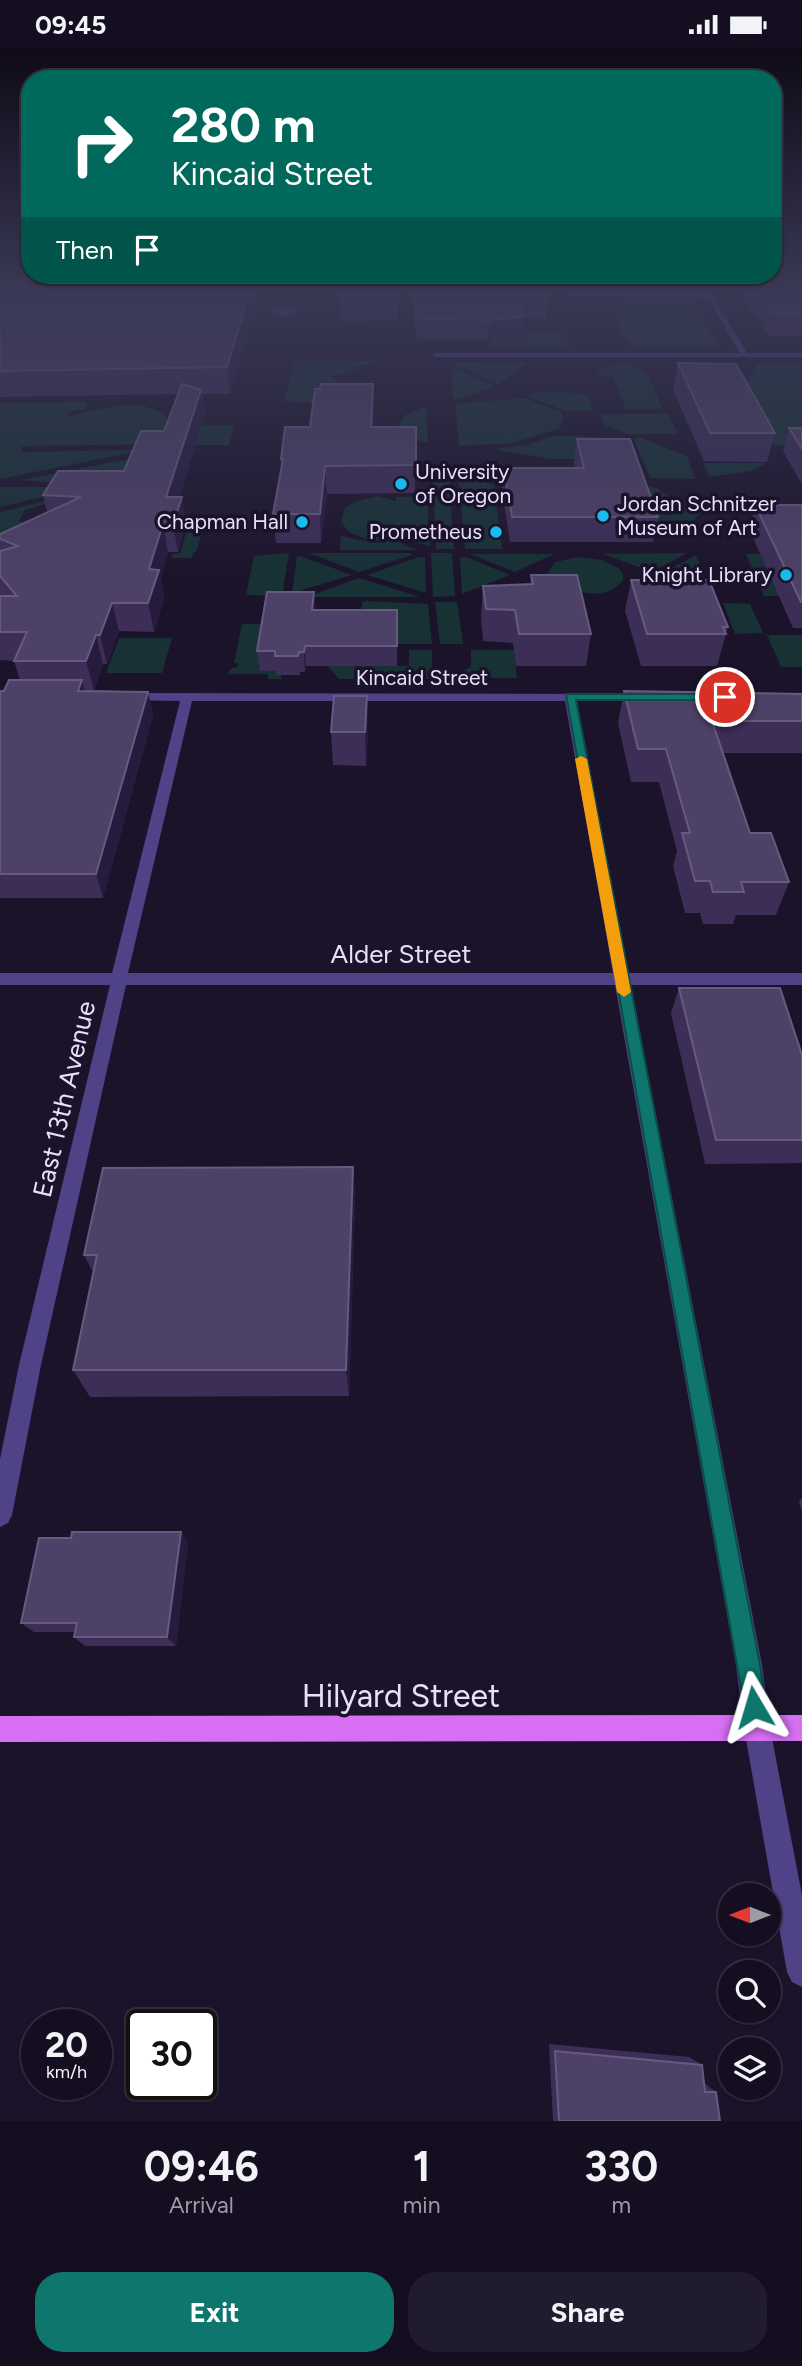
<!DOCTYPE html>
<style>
body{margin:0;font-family:Figtree,sans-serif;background:#211c2d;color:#f1f3f6;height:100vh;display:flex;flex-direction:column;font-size:26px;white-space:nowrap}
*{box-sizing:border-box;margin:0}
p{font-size:23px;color:#9d9ca5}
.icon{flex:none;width:38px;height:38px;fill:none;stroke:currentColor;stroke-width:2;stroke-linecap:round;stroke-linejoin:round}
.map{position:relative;height:2072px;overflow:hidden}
.sheet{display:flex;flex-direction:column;background:#140e20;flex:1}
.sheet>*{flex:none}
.banner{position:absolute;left:21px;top:21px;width:761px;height:214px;border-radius:28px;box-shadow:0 2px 5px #0004,0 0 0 2px #332e3e;background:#00695c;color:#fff;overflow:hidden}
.needle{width:46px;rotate:270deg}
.fabs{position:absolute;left:718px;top:1834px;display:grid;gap:14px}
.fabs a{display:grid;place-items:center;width:63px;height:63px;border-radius:50%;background:#140e20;box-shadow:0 2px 5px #0004,0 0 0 2px #332e3e;font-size:35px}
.speed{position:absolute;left:21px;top:1960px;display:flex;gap:14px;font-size:35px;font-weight:700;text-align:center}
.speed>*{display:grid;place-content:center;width:91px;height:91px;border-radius:50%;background:#140e20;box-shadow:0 2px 5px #0004,0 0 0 2px #332e3e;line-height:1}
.speed small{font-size:18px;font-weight:400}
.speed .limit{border:4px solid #111;border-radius:10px;background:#fff;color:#111}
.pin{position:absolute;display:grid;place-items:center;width:60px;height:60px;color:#fff;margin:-30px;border:4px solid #fff;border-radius:50%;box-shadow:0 2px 7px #0007}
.me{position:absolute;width:77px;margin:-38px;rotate:353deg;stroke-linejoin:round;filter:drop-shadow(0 0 5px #0008)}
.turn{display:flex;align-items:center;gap:24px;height:147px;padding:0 35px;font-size:32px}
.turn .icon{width:91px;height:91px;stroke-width:2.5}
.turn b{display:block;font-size:49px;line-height:60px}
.then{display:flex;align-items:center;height:66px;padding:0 35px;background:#0003;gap:14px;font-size:26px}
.eta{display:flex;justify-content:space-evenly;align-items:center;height:119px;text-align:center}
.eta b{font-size:42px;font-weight:700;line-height:49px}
.primary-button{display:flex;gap:14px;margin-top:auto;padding:14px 35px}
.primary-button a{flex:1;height:80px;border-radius:28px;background:#0f766e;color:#fff;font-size:28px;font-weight:700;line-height:80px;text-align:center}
.primary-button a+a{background:#211c2d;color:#f1f3f6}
.status{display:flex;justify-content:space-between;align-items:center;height:49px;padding:0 35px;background:#140e20;direction:ltr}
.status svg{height:19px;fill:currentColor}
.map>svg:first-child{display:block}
.green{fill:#173134}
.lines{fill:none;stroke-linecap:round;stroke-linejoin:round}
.minor{fill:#4f4286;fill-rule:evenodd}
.major{fill:#d66ff4;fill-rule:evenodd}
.wall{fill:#3c2e57}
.shaded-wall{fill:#271b3d}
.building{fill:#4e4168;stroke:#665a80;stroke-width:2}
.route{fill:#0f766e;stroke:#0a4d48;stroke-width:2}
.slow{fill:#f59e0b}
.poi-dot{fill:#1ab9ee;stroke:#1b132a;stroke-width:2.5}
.labels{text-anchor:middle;stroke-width:7;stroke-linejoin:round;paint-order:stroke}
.far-poi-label{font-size:21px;fill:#e7dffd;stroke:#1b132a;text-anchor:end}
.far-street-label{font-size:21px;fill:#e7dffd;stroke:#1b132a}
.street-label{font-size:26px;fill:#e7dffd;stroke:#1b132a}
.near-street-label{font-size:32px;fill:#e7dffd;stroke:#1b132a}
</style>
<div class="status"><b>09:45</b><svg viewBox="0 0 49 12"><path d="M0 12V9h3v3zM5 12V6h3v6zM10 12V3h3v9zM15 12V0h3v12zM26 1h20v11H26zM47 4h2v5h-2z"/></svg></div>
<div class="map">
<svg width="802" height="2072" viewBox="0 0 802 2072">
<rect width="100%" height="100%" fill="#1b132a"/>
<g class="green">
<polygon points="691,252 720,299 633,299 626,292 612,259 623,253"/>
<polygon points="523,284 565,284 571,298 493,298 491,289 524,289"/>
<polygon points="294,312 379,312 358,317 357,320 331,327 341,335 316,348 313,354 284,352"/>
<polygon points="466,313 529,314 498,335 453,315"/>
<polygon points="627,314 649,328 662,360 626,360 613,328 600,327 598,319"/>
<polygon points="757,315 802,315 802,397 773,396 743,341"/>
<polygon points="451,317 495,337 467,348 453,350"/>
<polygon points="539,343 582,344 588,347 593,362 565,362 525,346"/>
<polygon points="524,349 561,363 563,368 560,379 513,394 459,397 455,355"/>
<path d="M88 353 86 360 67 363 68 367C113 359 148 340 181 383L164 395 23 397 21 403 144 401 0 430V354Z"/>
<polygon points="426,357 428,394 413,390 399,376 405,366"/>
<polygon points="600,365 668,365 678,385 627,385 605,376"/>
<polygon points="234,376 229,396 191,396 201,377"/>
<polygon points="554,387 600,388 605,410 552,410 492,400 526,396"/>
<polygon points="634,389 641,389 687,407 695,430 650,429"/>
<polygon points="139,408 132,430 58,434 21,431"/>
<polygon points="703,414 766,414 752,422 709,428"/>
<polygon points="458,425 494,436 502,500 465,500"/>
<polygon points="433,426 449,426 454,500 436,500"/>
<polygon points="643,437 656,439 683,458 701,463 695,469 689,482 657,475"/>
<polygon points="0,438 55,438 51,446 0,458"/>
<polygon points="378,447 396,452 396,448 427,447 430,497 394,488 384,492 366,490 349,483 341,473 345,459 357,452"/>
<polygon points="54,450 52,453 25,461 19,472 38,479 0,510 0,463"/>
<polygon points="189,474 205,474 196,503 193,504 192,509 171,509 173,505 180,504"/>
<polygon points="341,487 375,494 395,491 417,501 340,501"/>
<polygon points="289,504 282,547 246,546 254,507"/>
<polygon points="309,504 411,504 412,506 359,523"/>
<polygon points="431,504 452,504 455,547 433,548"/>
<polygon points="687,504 652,523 603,505"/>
<polygon points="470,505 554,505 515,523"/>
<polygon points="746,505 760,505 779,547 764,547"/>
<polygon points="297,507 303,508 352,526 292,544"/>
<polygon points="694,507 697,507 710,546 659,526"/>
<polygon points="419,508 425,508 426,544 367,526"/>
<polygon points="460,508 466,508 510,526 462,545"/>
<path d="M577 508 601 511 618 519 623 525V531C604 556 570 541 549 530L547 524 556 513Z"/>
<polygon points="359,529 420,548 306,548"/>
<polygon points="366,552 428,555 432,595 397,595 397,580 361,571 362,553"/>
<polygon points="435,553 457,553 463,595 440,595"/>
<polygon points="723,554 750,555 763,584 735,585"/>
<polygon points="242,575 263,575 282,630 268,630 268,625 227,625 232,619 237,618 238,614 234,614"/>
<polygon points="767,586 802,586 802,618 781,618"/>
<polygon points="119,589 172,589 162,624 106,624"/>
<polygon points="409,601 432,601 432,618 436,623 436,630 339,630 318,606 336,617 409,617"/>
<polygon points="471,601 514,601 517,629 459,629 459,624 471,618"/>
</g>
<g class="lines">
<g class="minor">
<polygon points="571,245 712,246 747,304 802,304 802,308 436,308 432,306 436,304 740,304 708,249 569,248"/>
<polygon points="288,258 298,263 283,268 269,263 275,259"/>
<path d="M126 644 648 645 650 648 644 652H577L629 924H802V936H631L762 1616 770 1679 802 1846V1938L792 1933 787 1923 744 1679 736 1616 615 936H126L41 1316 12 1466 8 1474 0 1478V1410L19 1316 110 936H0V924H112L180 652 122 651V645ZM192 652H565L613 924H128Z"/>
</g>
<polygon class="major" points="802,1666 802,1692 0,1693 0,1667"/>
</g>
<g class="wall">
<polygon points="10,242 259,242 255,266 253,266 230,345 202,345 205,366 179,448 186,475 178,503 168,503 161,528 164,549 154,583 119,582 107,615 103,615 94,641 85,641 148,643 153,666 103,849 0,849 0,642 4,642 20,631 14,612 0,611 0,547 2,547 0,545 0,485 47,463 43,446 124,422 164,382 178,345 0,348 0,254"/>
<polygon points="337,242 398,242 398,270 341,273 340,253 337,253"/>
<polygon points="412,242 546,242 548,249 546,270 523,270 522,287 488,291 417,290 412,253"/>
<polygon points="638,242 802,242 802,287 769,287 739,243"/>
<polygon points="678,314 775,384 767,413 704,412 673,341"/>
<polygon points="374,361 373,378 416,378 415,444 327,445 321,494 276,494 273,465 281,419 281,410 310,378"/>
<polygon points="789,379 802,379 802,435 783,402"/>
<polygon points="577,390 658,468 653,493 510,493 502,442 504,419 575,419 574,413"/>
<polygon points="755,456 802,456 802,579 793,579 749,480"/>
<polygon points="531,526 591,585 586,617 516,617 513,594 483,592 481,569 483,537 530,536"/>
<polygon points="631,531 728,578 717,617 641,617 625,562"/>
<polygon points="314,543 315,561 397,561 397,617 306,617 305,623 300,623 300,626 277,626 276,622 260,622 257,602"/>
<polygon points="624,642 802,645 802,704 723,704 750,784 789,833 776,866 736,866 733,875 703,875 700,864 685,864 673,817 677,802 659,733 631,733 618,674"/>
<polygon points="368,680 366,717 333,716 331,683"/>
<polygon points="679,939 802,1006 802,1114 705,1115 671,964"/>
<polygon points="353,1118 355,1151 349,1347 90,1348 73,1321 93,1223 84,1206"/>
<polygon points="802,1449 802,1463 799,1452"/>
<polygon points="181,1483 188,1494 176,1597 85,1597 74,1588 75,1583 34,1583 21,1574 71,1489"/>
<polygon points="549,1995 689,2008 702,2016 704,2034 716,2043 720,2072 553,2072"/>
</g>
<g class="shaded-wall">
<polygon points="251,242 253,266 230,345 227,318"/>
<polygon points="253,242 259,242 255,266"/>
<polygon points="523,268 522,287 488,291 490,271"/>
<polygon points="373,335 374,361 371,405 371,378"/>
<polygon points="201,341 205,366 170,475 166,448"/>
<polygon points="325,417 327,445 321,494 320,465"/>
<polygon points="182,448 186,475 178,503 173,475"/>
<polygon points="163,475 168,503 161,528 164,549 154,583 148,554 149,520"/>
<polygon points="314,543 316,562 312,561"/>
<polygon points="112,554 119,582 107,615 100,586"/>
<polygon points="96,586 103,615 94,641 86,612"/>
<polygon points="305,597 306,617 305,623 304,603"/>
<polygon points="82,631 88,655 78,642"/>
<polygon points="148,643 153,666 103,849 96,825"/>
<polygon points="367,647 368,680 366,717 365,683"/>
<polygon points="353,1118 355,1151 349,1347 346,1321"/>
<polygon points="181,1483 188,1494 176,1597 167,1588"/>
</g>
<g class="building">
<polygon points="10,242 250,242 227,318 0,322 0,254"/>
<polygon points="342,242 398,242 398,250 340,253"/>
<polygon points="413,242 517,242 523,268 490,271 417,270"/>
<polygon points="522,242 546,242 548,249 524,250"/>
<polygon points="757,242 802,242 802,266 774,266"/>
<polygon points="678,314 736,315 775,384 710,384"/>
<polygon points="182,335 201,341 166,448 182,448 173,475 163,475 149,520 159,521 148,554 112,554 100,586 96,586 86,612 14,612 27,583 0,583 0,547 17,547 0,527 0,502 18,497 0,490 0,485 81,448 43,446 58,422 124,422 141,382 164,382"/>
<polygon points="321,335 373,335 371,378 416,378 416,416 325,417 320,465 273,465 283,410 281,410 285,378 310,378 315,340 320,340"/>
<polygon points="789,379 802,379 802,400"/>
<polygon points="577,390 630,390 658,468 512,468 504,419 584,419"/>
<polygon points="755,456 802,456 802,553 801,553"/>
<polygon points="531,526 577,526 591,585 519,585 515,561 486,560 483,537 533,535"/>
<polygon points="631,531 709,531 728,578 723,578 726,585 647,585"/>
<polygon points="267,543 314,543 312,561 397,561 397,597 305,597 304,603 299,603 298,607 275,607 275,602 257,602"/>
<polygon points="9,631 82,631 78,642 148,643 96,825 0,825 0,642 4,642"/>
<polygon points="624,642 802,645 802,672 712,672 750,784 771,784 789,833 741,833 744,843 713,843 710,832 695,832 682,784 690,784 666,700 638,700"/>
<polygon points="334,647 367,647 365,683 331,683"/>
<polygon points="679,939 780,939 802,1006 802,1091 716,1091"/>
<polygon points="353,1118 346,1321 73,1321 97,1206 84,1206 103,1119"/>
<polygon points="72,1483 181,1483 167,1588 74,1588 77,1574 21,1574 39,1489 71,1489"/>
<polygon points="555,2002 702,2016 705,2043 716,2043 720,2072 559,2072"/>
</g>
<linearGradient id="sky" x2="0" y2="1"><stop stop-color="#0f0a17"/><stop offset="0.45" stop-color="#393955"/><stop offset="1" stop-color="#393955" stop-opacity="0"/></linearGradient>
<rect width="802" height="533" fill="url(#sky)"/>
<polygon class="route" points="566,645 725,645 730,648 725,651 576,651 760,1616 766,1658 763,1666 754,1670 746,1666 737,1616"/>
<polygon class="slow" points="581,707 587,710 631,943 624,948 617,943 575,710"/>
<g class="poi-dot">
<circle cx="401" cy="435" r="7"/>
<circle cx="603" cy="467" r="7"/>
<circle cx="302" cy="473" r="7"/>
<circle cx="496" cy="483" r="7"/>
<circle cx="786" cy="526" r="7"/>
</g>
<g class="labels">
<g class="far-poi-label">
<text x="415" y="430" text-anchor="start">University<tspan x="415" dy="24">of Oregon</tspan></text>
<text x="617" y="462" text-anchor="start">Jordan Schnitzer<tspan x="617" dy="24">Museum of Art</tspan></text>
<text x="288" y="480">Chapman Hall</text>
<text x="482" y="490">Prometheus</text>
<text x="772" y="533">Knight Library</text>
</g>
<g class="far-street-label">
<text x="422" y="636">Kincaid Street</text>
</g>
<g class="street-label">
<text x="401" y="914">Alder Street</text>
<text transform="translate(64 1050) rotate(-77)" y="9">East 13th Avenue</text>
</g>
<g class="near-street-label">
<text x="401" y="1658">Hilyard Street</text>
</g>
</g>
</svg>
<div class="fabs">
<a><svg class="needle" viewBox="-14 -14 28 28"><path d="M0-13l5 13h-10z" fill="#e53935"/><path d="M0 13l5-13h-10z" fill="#9d9ca5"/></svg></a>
<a><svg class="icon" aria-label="search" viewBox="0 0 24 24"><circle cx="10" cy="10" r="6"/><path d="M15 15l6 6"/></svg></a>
<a><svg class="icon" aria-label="layers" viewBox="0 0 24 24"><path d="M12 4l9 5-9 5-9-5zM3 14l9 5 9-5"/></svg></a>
</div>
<div class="speed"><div>20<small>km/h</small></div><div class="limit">30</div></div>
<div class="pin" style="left:725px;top:648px;background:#d93025"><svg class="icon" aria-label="arrive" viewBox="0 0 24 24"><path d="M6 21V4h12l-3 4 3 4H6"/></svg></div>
<svg class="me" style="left:754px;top:1658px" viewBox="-20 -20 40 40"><path d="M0-17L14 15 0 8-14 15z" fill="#0f766e" stroke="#fff" stroke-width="4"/></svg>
<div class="banner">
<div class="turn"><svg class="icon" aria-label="right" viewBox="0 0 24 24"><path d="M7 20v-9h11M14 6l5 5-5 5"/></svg><div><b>280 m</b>Kincaid Street</div></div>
<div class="then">Then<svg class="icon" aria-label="arrive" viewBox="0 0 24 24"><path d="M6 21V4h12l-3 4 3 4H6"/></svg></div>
</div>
</div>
<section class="sheet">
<div class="eta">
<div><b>09:46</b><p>Arrival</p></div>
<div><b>1</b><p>min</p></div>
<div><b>330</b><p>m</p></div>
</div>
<div class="primary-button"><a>Exit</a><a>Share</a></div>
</section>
